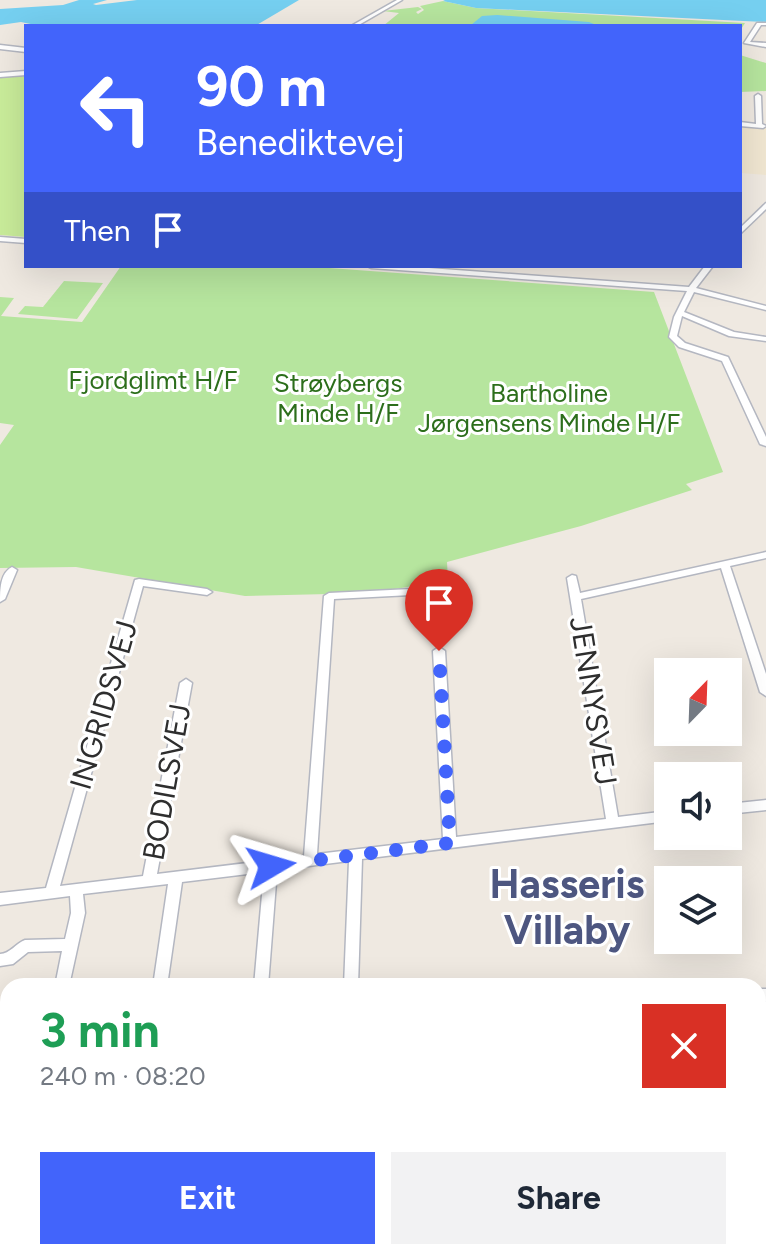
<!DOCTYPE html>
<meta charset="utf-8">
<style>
body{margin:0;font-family:Figtree,sans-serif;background:#f2f2f3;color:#1f2937;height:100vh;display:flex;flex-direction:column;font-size:30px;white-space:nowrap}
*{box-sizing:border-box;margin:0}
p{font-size:26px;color:#747a83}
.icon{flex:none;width:44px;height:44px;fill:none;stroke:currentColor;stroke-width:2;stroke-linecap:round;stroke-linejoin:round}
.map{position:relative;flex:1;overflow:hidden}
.details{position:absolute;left:0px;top:978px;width:766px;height:282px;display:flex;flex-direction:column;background:#fff;border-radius:24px 24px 0 0;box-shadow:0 8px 32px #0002}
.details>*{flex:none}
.banner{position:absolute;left:24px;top:24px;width:718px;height:244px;border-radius:0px;box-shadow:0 8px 32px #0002;background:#4264fb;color:#fff;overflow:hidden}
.needle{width:52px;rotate:23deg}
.tools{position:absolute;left:654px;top:658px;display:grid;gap:16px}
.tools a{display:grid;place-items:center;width:88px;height:88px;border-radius:0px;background:#fff;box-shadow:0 8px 32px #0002;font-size:40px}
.pin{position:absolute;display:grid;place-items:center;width:68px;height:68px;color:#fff;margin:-82px -34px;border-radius:50% 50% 50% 0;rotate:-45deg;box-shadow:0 0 8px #0007}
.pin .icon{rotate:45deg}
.me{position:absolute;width:88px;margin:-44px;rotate:83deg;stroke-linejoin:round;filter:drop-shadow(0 0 6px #0008)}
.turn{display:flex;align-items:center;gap:28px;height:168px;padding:0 40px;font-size:36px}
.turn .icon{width:104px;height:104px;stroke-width:2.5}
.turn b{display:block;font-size:56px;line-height:68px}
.then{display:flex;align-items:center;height:76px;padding:0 40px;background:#0003;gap:16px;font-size:30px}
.round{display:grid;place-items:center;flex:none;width:84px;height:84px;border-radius:0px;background:#f2f2f3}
.headline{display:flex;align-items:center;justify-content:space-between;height:136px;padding:0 40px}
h1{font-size:48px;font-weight:700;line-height:60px;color:#1e9e55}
.primary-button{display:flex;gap:16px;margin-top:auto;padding:16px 40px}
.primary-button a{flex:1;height:92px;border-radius:0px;background:#4264fb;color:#fff;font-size:32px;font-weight:700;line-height:92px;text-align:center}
.primary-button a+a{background:#f2f2f3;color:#1f2937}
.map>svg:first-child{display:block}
.education{fill:#f0e6d1}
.green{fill:#b6e59e}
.pitch{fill:#c9ec9a}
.water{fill:#75cff0}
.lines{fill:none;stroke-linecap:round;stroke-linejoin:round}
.minor-casing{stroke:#b4b7c1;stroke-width:3}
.minor{fill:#fff;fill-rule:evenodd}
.route{stroke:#4264fb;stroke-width:14;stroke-dasharray:0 25.2}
.labels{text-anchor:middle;stroke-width:6;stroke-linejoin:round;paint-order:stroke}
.far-park-label{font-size:26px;fill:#2c6e1b;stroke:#fff}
.street-label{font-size:30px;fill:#2e2e2e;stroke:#fff}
.near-quarter-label{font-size:40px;font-weight:bold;fill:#4d5680;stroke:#fff}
</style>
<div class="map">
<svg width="766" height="1259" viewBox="0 0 766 1259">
<rect width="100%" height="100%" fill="#efe9e1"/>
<polygon class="education" points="740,126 766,128 766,175 740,173"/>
<g class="green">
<polygon points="443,1 476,8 745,23 740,31 740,26 383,26 399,13 383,11 418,7 422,9 416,12 418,14 424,10 420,6"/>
<polygon points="740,55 766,63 766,91 740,92"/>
<polygon points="121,266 302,266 654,292 723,472 686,484 692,490 581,526 447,562 448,580 372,593 245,596 76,567 0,568 0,445 14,425 0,423 0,297 14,298 1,316 82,322"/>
<polygon points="64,281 103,283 77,319 18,314 25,306 43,307"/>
</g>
<polygon class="pitch" points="26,76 26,237 0,235 0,77"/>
<g class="water">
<polygon points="79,0 107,0 93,4 96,5 137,0 299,0 255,26 40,26 21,22 0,25 0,9 63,5"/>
<polygon points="445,0 766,0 766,22 476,8 443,1"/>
<polygon points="497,15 589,22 599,26 471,25 482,16"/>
</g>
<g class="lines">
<g class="minor-casing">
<g id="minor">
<polygon points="397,0 402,0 357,26 351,26"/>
<polygon points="757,23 766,23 766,25 761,25 750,42 766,43 766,47 744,43"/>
<polygon points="0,45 26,48 26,52 0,49"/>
<polygon points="26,71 26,75 0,77 0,73"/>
<polygon points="758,94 761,96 762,124 766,126 763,128 740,126 740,122 756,124 755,96"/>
<polygon points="766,203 766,209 740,234 740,228"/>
<polygon points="0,237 26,239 26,243 0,241"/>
<polygon points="367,266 402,266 689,287 705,266 713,266 696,288 766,306 766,310 694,292 684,312 734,332 766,337 766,341 729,336 682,316 677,336 685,343 728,357 766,437 766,446 760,444 722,361 679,347 669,337 674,317 687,291 371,268"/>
<path d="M766 552V558L730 566 766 674V696L760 692 721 568 581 599 618 817 668 811V821L362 859 358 986H344L349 861 277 870 268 986H254L264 872 182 882 167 986H153L168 884 83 894 85 913 69 986H55L62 951 28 952 13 964 0 966V954C10 954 16 943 25 940L65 939 71 913 70 896 0 905V893L46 888 135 580 139 579 207 589 212 592 207 595 143 586 60 886 143 876 180 683 186 679 192 683 157 874 304 856 324 596 329 593 411 589 454 578 459 581 458 583 411 595 334 599 317 854 443 839 433 651 439 647 445 651 456 837 606 819 567 578 572 575 576 576 580 593Z"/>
<path d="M12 567 17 570 5 599 0 602C0 590 0 573 12 567Z"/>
<polygon points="766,800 766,810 728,814 728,804"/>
<rect x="758" y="989" width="8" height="12"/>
<rect x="0" y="1207" width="8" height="16"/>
<polygon points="8,1229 8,1252 13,1252 12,1259 0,1259 0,1237 2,1232"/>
<polygon points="111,1252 129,1252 128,1259 110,1259"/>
</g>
</g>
<use href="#minor" class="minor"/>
</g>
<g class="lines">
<polyline class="route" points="271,866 450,843 439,651"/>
</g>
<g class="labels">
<g class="far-park-label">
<text x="153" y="389">Fjordglimt H/F</text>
<text x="338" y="392">Strøybergs<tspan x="338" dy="30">Minde H/F</tspan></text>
<text x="549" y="402">Bartholine<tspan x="549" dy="30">Jørgensens Minde H/F</tspan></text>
</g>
<g class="street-label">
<text transform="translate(593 701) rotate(81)" y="10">JENNYSVEJ</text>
<text transform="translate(104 705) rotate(-74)" y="10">INGRIDSVEJ</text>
<text transform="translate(167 782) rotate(-80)" y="10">BODILSVEJ</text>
</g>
<g class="near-quarter-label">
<text x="567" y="898">Hasseris<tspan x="567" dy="46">Villaby</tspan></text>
</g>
</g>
</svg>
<div class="tools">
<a><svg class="needle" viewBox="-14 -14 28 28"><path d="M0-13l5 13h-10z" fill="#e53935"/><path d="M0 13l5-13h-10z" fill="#747a83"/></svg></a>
<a><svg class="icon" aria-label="sound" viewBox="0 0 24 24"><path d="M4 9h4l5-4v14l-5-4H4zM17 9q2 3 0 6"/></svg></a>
<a><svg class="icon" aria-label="layers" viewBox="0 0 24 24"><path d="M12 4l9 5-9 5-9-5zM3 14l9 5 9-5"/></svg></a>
</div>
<div class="pin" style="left:439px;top:651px;background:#d93025"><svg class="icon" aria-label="arrive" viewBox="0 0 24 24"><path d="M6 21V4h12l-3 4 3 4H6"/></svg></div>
<svg class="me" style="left:271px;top:866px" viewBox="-20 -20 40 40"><path d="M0-17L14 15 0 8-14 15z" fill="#4264fb" stroke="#fff" stroke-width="4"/></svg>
<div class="banner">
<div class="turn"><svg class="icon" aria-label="left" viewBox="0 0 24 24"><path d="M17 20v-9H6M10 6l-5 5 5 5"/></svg><div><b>90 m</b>Benediktevej</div></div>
<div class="then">Then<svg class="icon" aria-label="arrive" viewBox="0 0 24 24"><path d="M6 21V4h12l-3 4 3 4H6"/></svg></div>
</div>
<section class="details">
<div class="headline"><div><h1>3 min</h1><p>240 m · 08:20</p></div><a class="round" style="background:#d93025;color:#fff"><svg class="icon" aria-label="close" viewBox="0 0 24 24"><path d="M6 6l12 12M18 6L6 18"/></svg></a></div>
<div class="primary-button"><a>Exit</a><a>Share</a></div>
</section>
</div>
